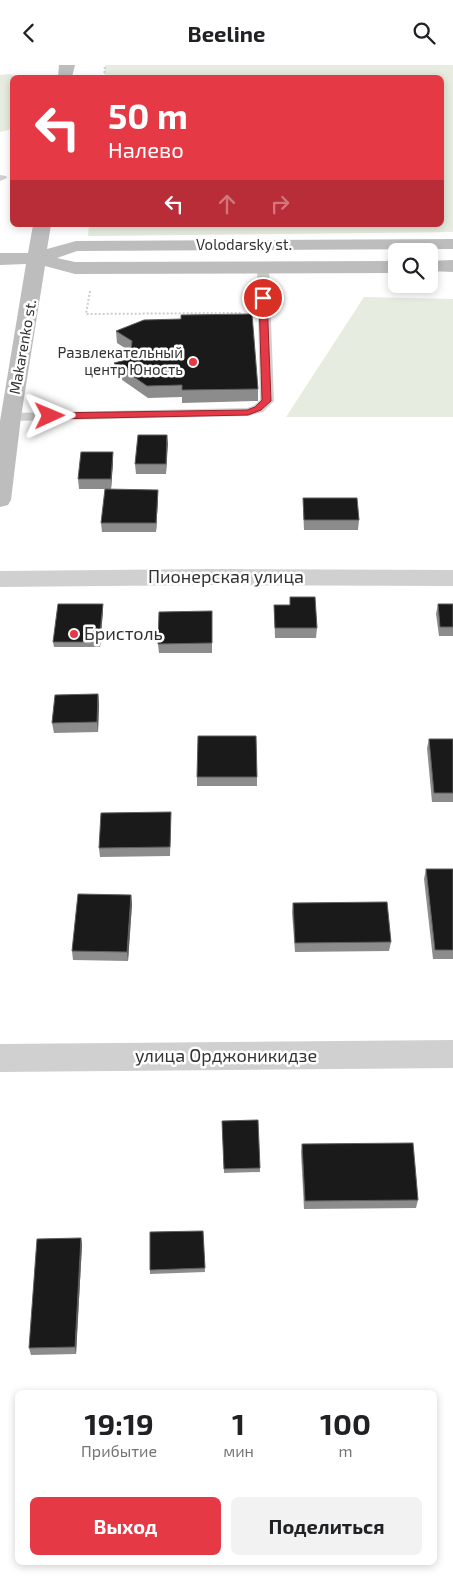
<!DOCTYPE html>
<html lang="ru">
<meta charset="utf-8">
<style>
body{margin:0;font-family:"Exo 2",sans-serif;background:#f2f2f2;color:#202124;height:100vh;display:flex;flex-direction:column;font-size:19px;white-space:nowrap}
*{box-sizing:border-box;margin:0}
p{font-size:16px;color:#757577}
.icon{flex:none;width:28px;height:28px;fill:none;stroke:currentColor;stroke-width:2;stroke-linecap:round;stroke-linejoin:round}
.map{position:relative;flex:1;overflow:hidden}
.panel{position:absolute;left:15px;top:1325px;width:422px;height:175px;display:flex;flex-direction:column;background:#fff;border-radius:8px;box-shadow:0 2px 8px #0003}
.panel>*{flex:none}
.top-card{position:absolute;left:10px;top:10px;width:434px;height:152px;border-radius:8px;box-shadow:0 2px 8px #0003;background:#e63946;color:#fff;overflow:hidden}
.fabs{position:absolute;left:388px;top:178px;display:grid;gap:10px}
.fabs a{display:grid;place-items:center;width:50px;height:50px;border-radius:8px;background:#fff;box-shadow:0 2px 8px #0003;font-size:25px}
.pin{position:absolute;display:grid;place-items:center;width:42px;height:42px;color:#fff;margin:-21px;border:2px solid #fff;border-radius:50%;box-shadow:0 1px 5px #0007}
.me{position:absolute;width:55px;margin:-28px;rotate:89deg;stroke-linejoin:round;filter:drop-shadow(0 0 4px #0008)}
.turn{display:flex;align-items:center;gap:18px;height:105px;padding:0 15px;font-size:22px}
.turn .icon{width:65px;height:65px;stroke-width:2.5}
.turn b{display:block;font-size:35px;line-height:42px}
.lanes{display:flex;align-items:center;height:48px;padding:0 15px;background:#0003;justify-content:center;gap:25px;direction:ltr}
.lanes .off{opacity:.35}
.eta{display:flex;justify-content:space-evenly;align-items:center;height:85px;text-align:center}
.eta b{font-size:30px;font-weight:700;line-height:35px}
.action{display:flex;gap:10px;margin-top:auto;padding:10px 15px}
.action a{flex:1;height:58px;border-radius:8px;background:#e63946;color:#fff;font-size:20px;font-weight:700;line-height:58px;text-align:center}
.action a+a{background:#f2f2f2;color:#202124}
header{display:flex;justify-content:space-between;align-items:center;height:65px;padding:0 15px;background:#fff;font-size:22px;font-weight:700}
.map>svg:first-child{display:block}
.green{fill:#e6ecdf}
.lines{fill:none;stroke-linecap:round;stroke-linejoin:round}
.path{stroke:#cdcdcd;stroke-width:2;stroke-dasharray:2 2;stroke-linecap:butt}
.lane{fill:#d0d0d0;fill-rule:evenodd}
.street{fill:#d0d0d0;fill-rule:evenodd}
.secondary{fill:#bdbdbd;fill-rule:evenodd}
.wall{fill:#8c8c8c}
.shaded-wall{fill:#5f5f5f}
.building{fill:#1a1a1a;stroke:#5f5f5f}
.route{fill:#e63946;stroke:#96252e}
.poi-dot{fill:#e63946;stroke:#fff;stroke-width:2}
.labels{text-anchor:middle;stroke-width:5;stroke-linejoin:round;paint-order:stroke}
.far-street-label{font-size:15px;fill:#333;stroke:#fff}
.far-poi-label{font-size:15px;fill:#333;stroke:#fff;text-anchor:end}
.street-label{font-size:18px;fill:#333;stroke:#fff}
.poi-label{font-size:18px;fill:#333;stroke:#fff;text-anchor:start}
</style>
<header><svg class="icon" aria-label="back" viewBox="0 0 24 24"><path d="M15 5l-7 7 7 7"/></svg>Beeline<svg class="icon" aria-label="search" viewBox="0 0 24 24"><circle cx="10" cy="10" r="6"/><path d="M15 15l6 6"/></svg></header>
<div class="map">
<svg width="453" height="1516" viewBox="0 0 453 1516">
<rect width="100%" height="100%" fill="#fff"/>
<g class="green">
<polygon points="105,0 453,0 453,167 88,171 89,160 441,160 441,12 104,12"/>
<polygon points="9,9 23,12 12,12 12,64 0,67 0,10"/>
<polygon points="364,232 453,234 453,352 286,352"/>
</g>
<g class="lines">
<g class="path">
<polyline points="104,12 105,0"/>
<polyline points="90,226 86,249 242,248"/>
</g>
<g class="lane">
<polygon points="0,110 6,111 7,113 0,116"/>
<polygon points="263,198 269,202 274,336 263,347 248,351 11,356 4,352 11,348 247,343 253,341 260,335 257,202"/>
</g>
<g class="street">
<polygon points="210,504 453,505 453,521 210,520 0,522 0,506"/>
<polygon points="453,975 453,1003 0,1007 0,979"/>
</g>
<g class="secondary">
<polygon points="59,0 75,0 72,12 58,12"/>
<polygon points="33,160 51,160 47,184 76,176 453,174 453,184 77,186 57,193 75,197 396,196 396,208 75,209 45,201 21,352 11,435 8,440 0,442 0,356 26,199 0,200 0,188 28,188"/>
<polygon points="453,195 453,207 429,206 429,196"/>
</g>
</g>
<g class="wall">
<polygon points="116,266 258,324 258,336 182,338 182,332 148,333 115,310 114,298 130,294 131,287 117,278"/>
<polygon points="167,370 166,409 136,409 135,399"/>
<polygon points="113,397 111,424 79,424 78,414"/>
<polygon points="303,433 359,455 358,465 304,465 303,442"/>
<polygon points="158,434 156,467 102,467 101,458"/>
<polygon points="290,532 317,563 316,573 275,573 274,540 290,540"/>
<polygon points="438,539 453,539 453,571 439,571 436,549"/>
<polygon points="103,545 100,582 54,582 53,577"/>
<polygon points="212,546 212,588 159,588 158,579"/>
<polygon points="98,629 99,639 98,667 54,668 52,658"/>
<polygon points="429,674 453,674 453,737 432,737 427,683"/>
<rect x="197" y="712" width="60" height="9"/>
<polygon points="171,757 170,791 100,792 99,783"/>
<polygon points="426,804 453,804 453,894 433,894 424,814"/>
<polygon points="131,830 132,839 128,896 73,895 72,886"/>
<polygon points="293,838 391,877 389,886 295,887 292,847"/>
<polygon points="222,1056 260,1103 260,1107 224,1108"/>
<polygon points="302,1079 418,1135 416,1143 304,1144 301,1087"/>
<polygon points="203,1166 205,1207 150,1209 150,1205"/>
<polygon points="81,1173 82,1180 76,1289 31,1290 29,1283"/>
</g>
<g class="shaded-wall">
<polygon points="167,370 168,379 166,409 166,399"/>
<polygon points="113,387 113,397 111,424 111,414"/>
<polygon points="158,425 158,434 156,467 156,458"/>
<polygon points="103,539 103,545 100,582 99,577"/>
<polygon points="98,629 99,639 98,667 97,657"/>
<polygon points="131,830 132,839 128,896 127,887"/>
<polygon points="81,1173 82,1180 76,1289 75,1282"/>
</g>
<g class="building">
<polygon points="252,249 258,324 182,325 182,320 147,321 114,298 130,294 132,276 116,266 144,255 181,254 181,250"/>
<polygon points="138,370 167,370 166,399 135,399"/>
<polygon points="81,387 113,387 111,414 78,414"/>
<polygon points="105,424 158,425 156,458 101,458"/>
<polygon points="303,433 357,433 359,455 304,455"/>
<polygon points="290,532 315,532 317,563 275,563 274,540 290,540"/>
<polygon points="58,539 103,539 99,577 53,577"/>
<polygon points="438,539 453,539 453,562 440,562"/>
<polygon points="212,546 212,578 158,579 159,547"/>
<polygon points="98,629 97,657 52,658 55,630"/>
<polygon points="198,671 256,671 257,712 197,712"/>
<polygon points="429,674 453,674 453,728 434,728"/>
<polygon points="171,747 170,782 99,783 101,748"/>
<polygon points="426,804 453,804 453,885 435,885"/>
<polygon points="78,829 131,830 127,887 72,886"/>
<polygon points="387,837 391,877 295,878 293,838"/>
<polygon points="258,1055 260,1103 224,1104 222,1056"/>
<polygon points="413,1078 418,1135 305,1136 302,1079"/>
<polygon points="203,1166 205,1203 150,1205 150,1167"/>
<polygon points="81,1173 75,1282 29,1283 37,1174"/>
</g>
<polygon class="route" points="263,230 267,233 271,336 261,345 248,350 50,354 46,351 50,348 247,345 255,342 262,335 259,233"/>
<g class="poi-dot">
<circle cx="193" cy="297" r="5"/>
<circle cx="74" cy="569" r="5"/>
</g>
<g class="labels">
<g class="far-street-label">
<text x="244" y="185">Volodarsky st.</text>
<text transform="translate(23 282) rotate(-80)" y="5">Makarenko st.</text>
</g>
<g class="far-poi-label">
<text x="183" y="293">Развлекательный<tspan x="183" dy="17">центр Юность</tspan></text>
</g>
<g class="street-label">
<text x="226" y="518">Пионерская улица</text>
<text x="226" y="997">улица Орджоникидзе</text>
</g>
<g class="poi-label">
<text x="84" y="575">Бристоль</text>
</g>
</g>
</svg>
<div class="fabs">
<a><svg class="icon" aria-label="search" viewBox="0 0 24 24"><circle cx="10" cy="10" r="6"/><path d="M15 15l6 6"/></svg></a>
</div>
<div class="pin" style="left:263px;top:233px;background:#d93025"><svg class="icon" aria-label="arrive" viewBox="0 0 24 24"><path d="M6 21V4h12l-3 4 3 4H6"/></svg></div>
<svg class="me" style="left:50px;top:351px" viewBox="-20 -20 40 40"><path d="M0-17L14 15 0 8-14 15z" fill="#e63946" stroke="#fff" stroke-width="4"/></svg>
<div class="top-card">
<div class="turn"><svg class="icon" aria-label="left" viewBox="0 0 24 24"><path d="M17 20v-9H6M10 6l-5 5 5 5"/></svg><div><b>50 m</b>Налево</div></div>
<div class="lanes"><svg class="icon" aria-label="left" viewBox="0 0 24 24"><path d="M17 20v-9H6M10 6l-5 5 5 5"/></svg><svg class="icon off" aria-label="ahead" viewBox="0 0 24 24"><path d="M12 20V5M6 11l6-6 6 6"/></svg><svg class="icon off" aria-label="right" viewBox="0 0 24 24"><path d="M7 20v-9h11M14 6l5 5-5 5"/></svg></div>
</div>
<section class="panel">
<div class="eta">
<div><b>19:19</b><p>Прибытие</p></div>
<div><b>1</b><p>мин</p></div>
<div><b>100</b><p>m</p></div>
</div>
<div class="action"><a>Выход</a><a>Поделиться</a></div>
</section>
</div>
